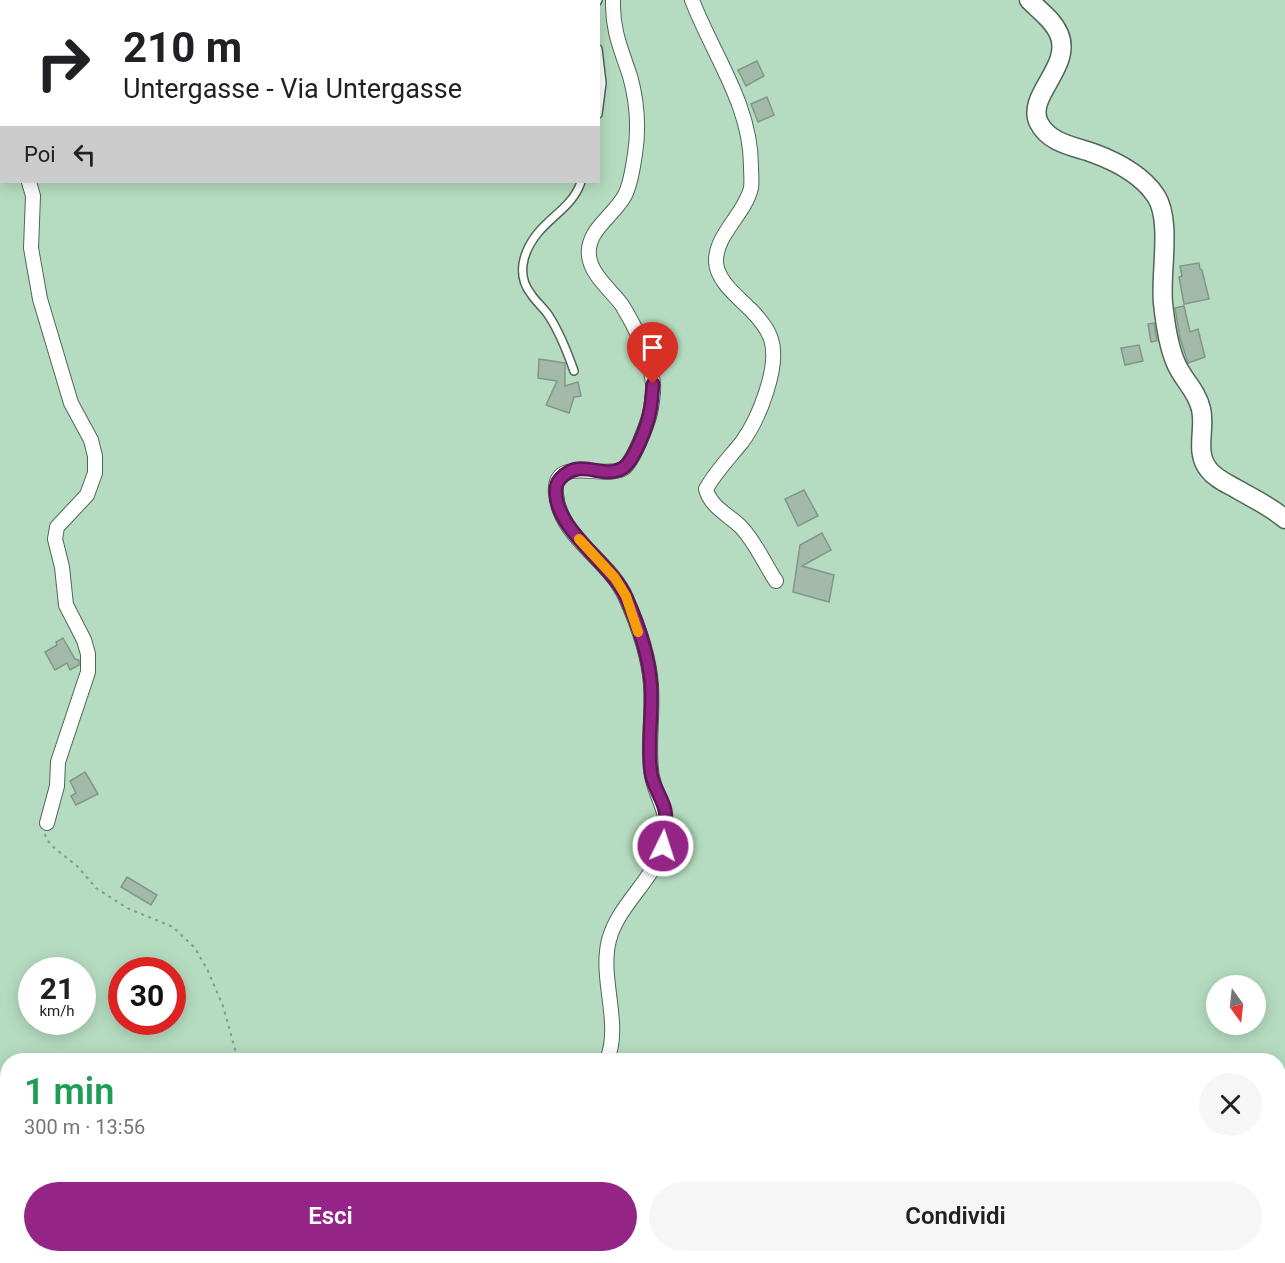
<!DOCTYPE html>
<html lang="it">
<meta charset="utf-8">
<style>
body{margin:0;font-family:Roboto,sans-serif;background:#f6f6f6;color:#202124;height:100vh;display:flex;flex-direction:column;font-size:22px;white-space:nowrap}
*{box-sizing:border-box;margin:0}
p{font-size:20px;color:#757577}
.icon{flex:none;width:33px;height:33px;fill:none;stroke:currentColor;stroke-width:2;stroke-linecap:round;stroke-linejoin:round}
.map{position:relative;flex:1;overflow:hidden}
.side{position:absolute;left:0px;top:1053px;width:1286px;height:210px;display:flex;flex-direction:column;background:#fff;border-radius:24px 24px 0 0;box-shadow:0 3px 15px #0003}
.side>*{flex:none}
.hud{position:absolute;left:0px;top:0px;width:600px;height:183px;box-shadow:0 3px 15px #0003;background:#fff;color:#202124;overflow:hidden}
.needle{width:39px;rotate:165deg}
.tools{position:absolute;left:1206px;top:975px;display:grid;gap:12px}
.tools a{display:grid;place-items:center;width:60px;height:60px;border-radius:50%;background:#fff;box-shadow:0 3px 15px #0003;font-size:30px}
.speed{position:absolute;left:18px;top:957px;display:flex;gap:12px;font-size:30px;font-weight:700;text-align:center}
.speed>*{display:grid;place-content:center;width:78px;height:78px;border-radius:50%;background:#fff;box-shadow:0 3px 15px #0003;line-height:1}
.speed small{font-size:15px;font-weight:400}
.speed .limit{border:9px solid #d22;background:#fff;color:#111}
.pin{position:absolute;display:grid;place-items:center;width:51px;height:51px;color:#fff;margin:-62px -26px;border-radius:50% 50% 50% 0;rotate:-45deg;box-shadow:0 0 6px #0007}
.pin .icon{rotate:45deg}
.me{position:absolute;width:66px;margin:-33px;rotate:4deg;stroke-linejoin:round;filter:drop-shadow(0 0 4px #0008)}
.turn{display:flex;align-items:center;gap:21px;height:126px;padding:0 24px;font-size:27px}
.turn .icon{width:78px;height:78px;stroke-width:2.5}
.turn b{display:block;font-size:42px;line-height:51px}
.then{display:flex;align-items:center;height:57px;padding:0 24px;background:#0003;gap:12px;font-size:22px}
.round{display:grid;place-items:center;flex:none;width:63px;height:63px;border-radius:32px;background:#f6f6f6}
.headline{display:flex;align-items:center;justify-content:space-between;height:102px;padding:0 24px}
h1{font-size:36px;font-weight:600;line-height:45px;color:#1e9e55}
.cta{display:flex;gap:12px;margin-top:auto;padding:12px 24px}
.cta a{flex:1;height:69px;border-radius:36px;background:#942586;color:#fff;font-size:24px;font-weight:600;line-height:69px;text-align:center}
.cta a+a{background:#f6f6f6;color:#202124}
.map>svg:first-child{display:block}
.green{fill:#b5dcc0;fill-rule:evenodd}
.building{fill:#a3b9a9;stroke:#829787;stroke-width:1.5}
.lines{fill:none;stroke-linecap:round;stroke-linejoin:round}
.service-casing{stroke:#516557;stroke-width:10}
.minor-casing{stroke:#516557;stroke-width:16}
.tertiary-casing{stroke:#516557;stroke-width:21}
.path{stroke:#88988c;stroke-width:2;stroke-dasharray:3 4.5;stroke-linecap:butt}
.service{stroke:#fff;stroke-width:7}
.minor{stroke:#fff;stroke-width:14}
.tertiary{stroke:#fff;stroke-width:18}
.route-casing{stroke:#601857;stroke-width:15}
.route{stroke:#942586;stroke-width:10}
.slow{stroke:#f59e0b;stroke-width:10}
</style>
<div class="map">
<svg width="1285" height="1263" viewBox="0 0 1285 1263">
<rect width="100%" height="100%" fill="#d8efde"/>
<path class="green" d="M0 0H1285V1263H0ZM2 2H598V182H2ZM32 970H82V1022H32ZM122 970H172V1022H122ZM1216 986H1256V1024H1216ZM8 1060H1278V1256H8Z"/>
<g class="building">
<polygon points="757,61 764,76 746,86 738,70"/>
<polygon points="767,97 774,115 758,122 751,104"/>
<polygon points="1199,263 1200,269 1202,270 1209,299 1184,304 1179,277 1182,276 1180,266"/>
<polygon points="1184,306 1190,332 1198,329 1205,357 1188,363 1180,338 1175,308"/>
<polygon points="1154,323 1157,341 1151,342 1148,324"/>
<polygon points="1139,345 1143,361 1125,365 1121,348"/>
<polygon points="539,359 565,363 565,386 578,382 581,396 574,397 569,413 546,405 557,381 538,378"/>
<polygon points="804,490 818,516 798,526 785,499"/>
<polygon points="822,533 831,550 802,566 834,575 829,602 793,592 800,545"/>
<polygon points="63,638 75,659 79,660 79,665 70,670 67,663 55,670 45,652 57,645 56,642"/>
<polygon points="85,772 98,794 76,805 71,796 76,793 70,781"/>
<polygon points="127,877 157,895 151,905 121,887"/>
</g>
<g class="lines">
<g class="service-casing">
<g id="service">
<polyline points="597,2 598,0"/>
<polyline points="598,49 602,83 598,114"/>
<path d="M574 371C567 351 560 333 549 316 544 308 536 302 531 294 516 275 523 252 537 234 552 215 573 206 581 182"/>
</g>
</g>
<g class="minor-casing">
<g id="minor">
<path d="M692 0C713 55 751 105 751 166 751 173 752 181 751 188 745 214 715 235 716 262 717 281 738 297 750 309 759 318 767 327 771 339 780 366 759 419 742 442 730 457 716 471 706 489 710 506 727 514 740 526 755 541 764 563 776 581"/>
<polyline points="23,2 23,0"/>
<polyline points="0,128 2,114"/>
<polyline points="29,182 33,196 31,248 40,299 71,403 91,440 95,456 95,473 87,495 57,527 55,539 62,567 66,605 84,640 88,654 88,672 58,762 57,786 47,823"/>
<path d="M607 1060C622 1023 599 979 609 940 618 905 653 881 663 846 673 811 654 799 651 770 648 742 653 713 651 685 649 656 638 625 626 598 610 560 560 538 556 494 552 453 605 481 624 468 634 460 649 421 651 408 652 400 654 391 653 384 651 359 635 326 622 305 611 290 591 275 589 256 586 230 614 216 625 195 631 183 633 167 635 154 639 128 637 101 630 76 621 49 612 30 613 0"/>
<polyline points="444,1256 449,1263"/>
</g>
</g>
<g class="tertiary-casing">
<g id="tertiary">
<path d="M1029 0C1040 11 1053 20 1059 34 1073 67 1025 96 1039 123 1049 143 1073 146 1093 153 1115 161 1142 175 1156 196 1172 221 1160 273 1163 303 1165 322 1168 344 1175 361 1181 378 1197 390 1201 409 1206 429 1194 452 1209 470 1215 478 1226 483 1235 488 1252 498 1270 506 1285 519"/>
<polyline points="1278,1089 1285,1089"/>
<polyline points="1278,1163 1285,1178"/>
</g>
</g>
<g class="path">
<polyline points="501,2 502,0"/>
<polyline points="45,834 46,838 51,845 78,867 96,888 127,908 173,927 195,948 208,971 223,1006 238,1060"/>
<polyline points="183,1263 187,1256"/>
</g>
<use href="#service" class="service"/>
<use href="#minor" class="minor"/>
<use href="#tertiary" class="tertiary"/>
</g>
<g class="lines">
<g class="route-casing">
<path id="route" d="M653 384C652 393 652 402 650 411 648 424 634 461 623 468 608 477 593 467 578 469 569 470 557 478 556 488 552 528 611 563 626 597 638 624 649 656 651 685 653 713 647 743 651 772 652 785 662 797 665 810 667 822 665 834 663 846"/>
</g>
<use href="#route" class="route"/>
<polyline class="slow" points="579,539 615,578 626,596 638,632"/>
</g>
</svg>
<div class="tools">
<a><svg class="needle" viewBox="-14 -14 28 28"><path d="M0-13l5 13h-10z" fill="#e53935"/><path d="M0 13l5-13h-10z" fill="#757577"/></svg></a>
</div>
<div class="speed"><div>21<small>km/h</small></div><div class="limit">30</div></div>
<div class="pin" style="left:653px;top:384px;background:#d93025"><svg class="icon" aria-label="arrive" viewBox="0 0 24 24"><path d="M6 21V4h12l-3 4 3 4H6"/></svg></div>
<svg class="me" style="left:663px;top:846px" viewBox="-20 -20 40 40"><circle r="17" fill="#942586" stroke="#fff" stroke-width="3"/><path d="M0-11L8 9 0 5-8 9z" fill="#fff"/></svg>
<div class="hud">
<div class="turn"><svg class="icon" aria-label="right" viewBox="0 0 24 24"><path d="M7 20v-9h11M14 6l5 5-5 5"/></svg><div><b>210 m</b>Untergasse - Via Untergasse</div></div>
<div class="then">Poi<svg class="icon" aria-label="left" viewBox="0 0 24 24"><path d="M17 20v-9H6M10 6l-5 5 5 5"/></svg></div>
</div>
<section class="side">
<div class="headline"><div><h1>1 min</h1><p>300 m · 13:56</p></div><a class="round"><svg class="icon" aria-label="close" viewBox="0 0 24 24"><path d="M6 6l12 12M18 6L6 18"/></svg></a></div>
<div class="cta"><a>Esci</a><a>Condividi</a></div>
</section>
</div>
